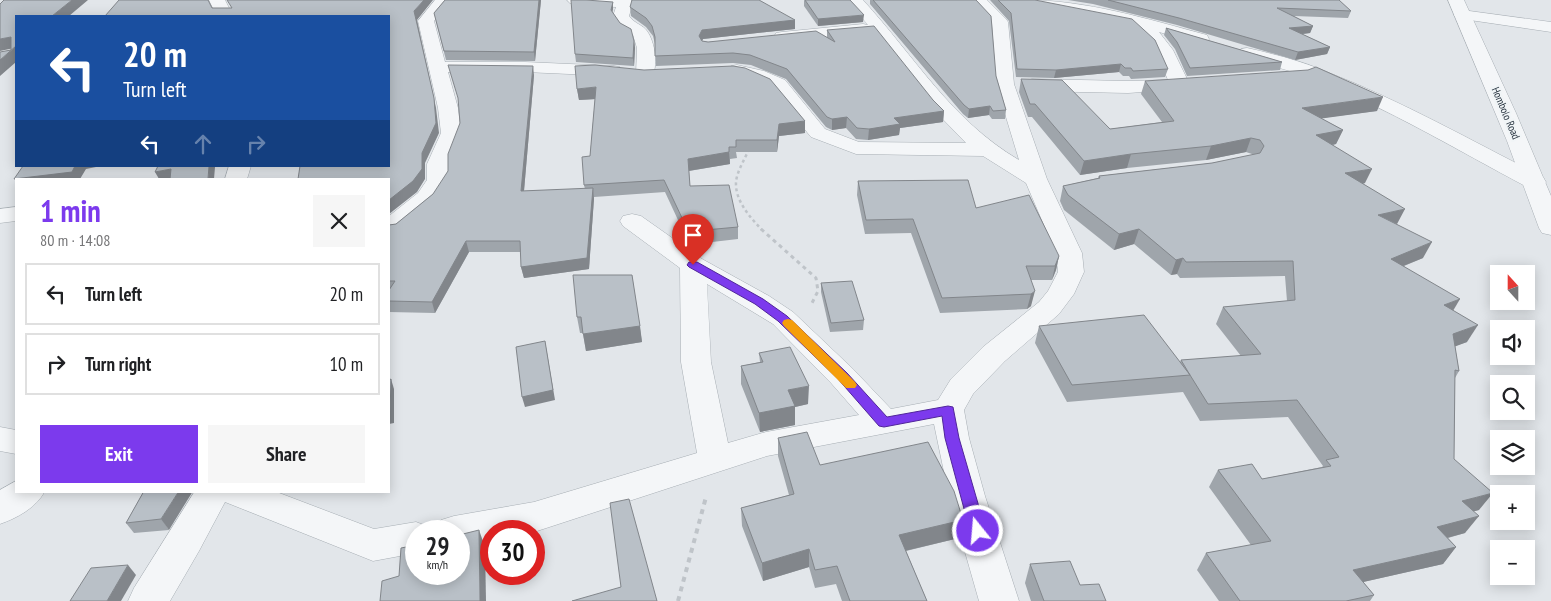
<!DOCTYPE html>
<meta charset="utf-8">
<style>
body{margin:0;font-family:"PT Sans Narrow",sans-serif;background:#f6f6f6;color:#202124;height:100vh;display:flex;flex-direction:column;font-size:19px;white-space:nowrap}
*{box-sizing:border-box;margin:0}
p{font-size:16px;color:#757577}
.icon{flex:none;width:28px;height:28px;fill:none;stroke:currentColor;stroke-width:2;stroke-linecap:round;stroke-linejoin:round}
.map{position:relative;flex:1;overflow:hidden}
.details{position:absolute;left:15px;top:178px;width:375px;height:315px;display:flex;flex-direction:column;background:#fff;border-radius:0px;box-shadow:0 2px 12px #0003}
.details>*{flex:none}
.banner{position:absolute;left:15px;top:15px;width:375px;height:152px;border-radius:0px;box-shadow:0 2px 12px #0003;background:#1a4fa0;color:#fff;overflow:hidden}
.needle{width:32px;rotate:339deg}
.fabs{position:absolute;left:1490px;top:265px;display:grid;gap:10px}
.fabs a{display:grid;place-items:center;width:45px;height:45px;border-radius:0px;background:#fff;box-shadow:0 2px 12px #0003;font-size:25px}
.speed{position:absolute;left:405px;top:520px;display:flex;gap:10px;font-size:25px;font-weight:700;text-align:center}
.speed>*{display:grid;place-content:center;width:65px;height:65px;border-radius:50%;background:#fff;box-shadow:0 2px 12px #0003;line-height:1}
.speed small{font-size:12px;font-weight:400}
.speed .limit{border:8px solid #d22;background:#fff;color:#111}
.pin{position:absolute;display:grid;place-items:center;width:42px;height:42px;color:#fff;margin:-51px -21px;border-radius:50% 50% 50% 0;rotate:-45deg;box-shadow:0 0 5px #0007}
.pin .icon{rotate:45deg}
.me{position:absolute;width:55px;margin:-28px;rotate:343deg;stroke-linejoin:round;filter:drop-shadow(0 0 4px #0008)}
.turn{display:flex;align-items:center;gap:18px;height:105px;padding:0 25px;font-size:22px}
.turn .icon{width:65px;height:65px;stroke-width:2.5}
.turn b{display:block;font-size:35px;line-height:42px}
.lanes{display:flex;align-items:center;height:48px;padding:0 25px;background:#0003;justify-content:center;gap:25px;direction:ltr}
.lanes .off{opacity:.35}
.round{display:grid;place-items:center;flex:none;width:52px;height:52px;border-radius:0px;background:#f6f6f6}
.summary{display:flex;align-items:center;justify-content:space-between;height:85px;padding:0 25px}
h1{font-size:30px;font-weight:600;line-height:38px;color:#7c3aed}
.action{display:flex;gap:10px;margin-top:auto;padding:10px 25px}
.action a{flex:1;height:58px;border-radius:0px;background:#7c3aed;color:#fff;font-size:20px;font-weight:600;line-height:58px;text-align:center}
.action a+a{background:#f6f6f6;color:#202124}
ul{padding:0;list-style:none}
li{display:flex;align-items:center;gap:15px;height:62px;margin:0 10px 8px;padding:0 15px;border:2px solid #e0e0e0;border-radius:0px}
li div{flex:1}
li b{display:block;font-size:19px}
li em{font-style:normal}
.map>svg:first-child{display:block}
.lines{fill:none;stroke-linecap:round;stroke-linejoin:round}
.minor-casing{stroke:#a7aeb4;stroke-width:1}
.tertiary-casing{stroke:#a7aeb4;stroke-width:1}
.path-far2{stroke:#bfc4c9;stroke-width:2.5;stroke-dasharray:3 3;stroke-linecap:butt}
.path-far1{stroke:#bfc4c9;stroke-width:3;stroke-dasharray:4 4;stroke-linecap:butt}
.path{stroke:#bfc4c9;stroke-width:4;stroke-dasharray:5 5;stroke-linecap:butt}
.minor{fill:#f4f6f8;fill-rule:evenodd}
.tertiary{fill:#f4f6f8;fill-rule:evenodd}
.wall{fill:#9fa5ab}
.shaded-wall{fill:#82868b}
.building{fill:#b9c0c7;stroke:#82868b}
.route{fill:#7c3aed;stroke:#51269a}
.slow{fill:#f59e0b}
.labels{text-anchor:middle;stroke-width:4.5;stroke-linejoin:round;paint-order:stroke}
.far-street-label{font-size:11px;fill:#2a3642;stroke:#f1f5f7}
</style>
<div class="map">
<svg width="1551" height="601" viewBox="0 0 1551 601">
<rect width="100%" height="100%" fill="#e2e6ea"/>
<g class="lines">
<g class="minor-casing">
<g id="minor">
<polygon points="209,0 225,0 233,16 217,16"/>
<polygon points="435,0 451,0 434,21 445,62 525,62 614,66 620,67 623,71 620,75 614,76 525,72 448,72 458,108 461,133 449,164 449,180 435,203 398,233 389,235 389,216 418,193 427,180 427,164 441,133 438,108 418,21"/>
<path d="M567 0H631L633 3 629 16C635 24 643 25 647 31 655 42 659 67 651 78L645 79 639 78 636 74 637 48 633 35 622 29 613 16 616 7 575 5 570 3Z"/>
<path d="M847 0H863C915 57 951 120 1019 160L996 84 992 23 971 0H987L1006 19 1008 22 1014 84 1047 179 1082 253 1084 272 1074 294 1059 314 1005 361 973 394 964 410 969 438 985 496 1019 601H979L949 496 934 424 767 456 534 532 491 531V540L459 545V531H436L441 520 454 516 534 502 697 453 681 362 680 268 623 226 620 221 623 216 632 214 641 216 702 259 769 296 793 312 853 369 891 409 938 400 951 379 983 347 1039 302 1048 291 1058 272 1056 253 1026 183 983 156 856 154 811 137 771 88 752 79 731 74 728 70 731 66 737 65 764 71 785 80 825 129 859 142 966 143 933 109 871 29 869 32 863 34 782 42 776 41 774 37 776 33 782 32 863 24 868 25ZM707 284 773 324 831 383 859 415 766 432 728 443 711 362Z"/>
<path d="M1024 0C1087 0 1147 19 1207 35L1209 39 1207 43 1201 44 1159 32 1173 50 1190 85 1188 89 1128 93 1032 91 1025 89 1023 85 1025 81 1032 79 1128 81 1168 80 1154 47 1130 24 1032 5 1027 3Z"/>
<polygon points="1462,10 1551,22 1551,32 1456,18 1454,15 1456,12"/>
<path d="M1247 48C1274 54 1302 61 1327 72 1402 101 1472 141 1543 177L1546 182 1543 187 1535 189 1527 187C1457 150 1388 108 1314 79 1290 70 1265 64 1241 57L1238 53 1241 49Z"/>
<polygon points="229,166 251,166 247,179 225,179"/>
<polygon points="16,207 16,221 0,223 0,209"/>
<polygon points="0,427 16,430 16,454 0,451"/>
<path d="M16 481V491H45C36 508 17 518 0 524V490Z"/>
<polygon points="195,491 274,491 374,529 416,522 429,527 431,531 416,531 416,553 373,561 225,502 199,551 170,601 128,601 134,588"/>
</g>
</g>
<g class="tertiary-casing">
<polygon id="tertiary" points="1448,0 1464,0 1516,113 1551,196 1551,235 1542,233 1539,228 1507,141"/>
</g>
<path class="path-far2" d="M749 149C745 159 737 171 736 182 735 201 750 217 762 230"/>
<polyline class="path-far1" points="761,229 816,278 818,291 812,303"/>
<polyline class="path" points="678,601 706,497"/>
<use href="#minor" class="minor"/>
<use href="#tertiary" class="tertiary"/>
</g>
<g class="wall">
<polygon points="445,0 541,0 535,61 446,60 434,13"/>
<polygon points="804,0 863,22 818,26 804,6"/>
<polygon points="870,0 976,0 996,76 1006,110 1005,119 992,119 989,115 968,118 963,114 870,4"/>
<polygon points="990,0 1035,0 1168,69 1165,77 1131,79 1129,76 1123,76 1119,72 1054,78 1016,77 1009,21"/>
<polygon points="1068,0 1338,0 1351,11 1348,18 1294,16 1313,26 1310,33 1302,34 1330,47 1327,54 1295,60 1177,25 1093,4"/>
<polygon points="613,2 613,9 612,13 634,41 635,48 634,66 576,62 575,54"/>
<polygon points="630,7 795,20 795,29 703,39 702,41 708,42 827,37 827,30 933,100 944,111 943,122 900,128 899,135 868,140 856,139 846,128 832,130 826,127 786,79 751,65 733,63 656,66 655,44 653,36 646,27 631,16"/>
<polygon points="1166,28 1282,62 1280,70 1187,76 1175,49 1164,35"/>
<polygon points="534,75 524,191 585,189 584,185 590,156 595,99 579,100 577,89 805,121 805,133 779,136 777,152 736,152 737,158 730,159 730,164 689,171 690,186 738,227 738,239 695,244 696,248 692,249 690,244 686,245 684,233 665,192 594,197 589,269 524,278 521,267 521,252 469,252 435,313 389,312 389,225 396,224 433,194"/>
<polygon points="1021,79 1110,129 1162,122 1141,94 1145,81 1377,111 1321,118 1343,130 1336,144 1333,145 1365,183 1363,184 1397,224 1423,258 1404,266 1453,311 1467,342 1455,346 1459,371 1455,378 1454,459 1479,510 1473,511 1465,533 1448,538 1456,547 1443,564 1363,582 1374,595 1370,601 1219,601 1197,570 1206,553 1251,545 1209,487 1218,470 1262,479 1322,467 1323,466 1288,417 1200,421 1183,392 1067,402 1035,343 1039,326 1180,362 1181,360 1241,356 1216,324 1223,307 1287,301 1285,276 1180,278 1177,274 1171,275 1134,244 1114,250 1064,210 1060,201 1063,186 1098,178 1099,176 1212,163 1255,155 1246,152 1206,160 1127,168 1080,175 1032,117 1028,117 1019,92"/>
<polygon points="858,181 976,208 1059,256 1056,270 1052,280 1031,280 1031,306 1027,309 940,313 911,233 865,234 857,195"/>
<polygon points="632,275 642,342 586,351 583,333 580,333 577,317"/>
<polygon points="821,283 864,320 863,330 830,332 821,292"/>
<polygon points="759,353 808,404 795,407 795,425 760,432 741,384 741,366 760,362"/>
<polygon points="778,438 820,465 963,520 959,538 906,551 927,601 842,601 836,584 815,588 809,567 763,581 742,526 741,508 789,495 778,456"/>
<polygon points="144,491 169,530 134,533 126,523"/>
<polygon points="1030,564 1080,585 1106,601 1031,601 1025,583"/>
</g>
<g class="shaded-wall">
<polygon points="72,0 88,0 69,16 52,16"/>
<polygon points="424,0 433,0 417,20 436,108 439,133 425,163 425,179 417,192 389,214 389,200 422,153 414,11"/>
<polygon points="539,0 541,0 535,61 534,52"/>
<polygon points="613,2 613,9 611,17 611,10"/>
<polygon points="864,15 863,22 818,26 818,19"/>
<polygon points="795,20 795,29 703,39 699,46 699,36 702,30"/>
<polygon points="1313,26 1310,33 1286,36 1289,28"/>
<polygon points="11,37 16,46 16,62 0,76 0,60 14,48 0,51 0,39"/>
<polygon points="634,41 635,48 634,66 633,58"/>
<polygon points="1330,47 1327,54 1295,60 1298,52"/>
<polygon points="1121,64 1119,72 1054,78 1056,70"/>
<polygon points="533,66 534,75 523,202 521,191"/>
<polygon points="596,87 597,99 579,100 577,89"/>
<polygon points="1383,97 1377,111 1296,122 1302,108"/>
<polygon points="990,106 989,115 968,118 969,109"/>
<polygon points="944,111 943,122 900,128 899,135 868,140 869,129 894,118"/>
<polygon points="847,117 846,128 832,130 832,119"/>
<polygon points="805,121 805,133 779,136 777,152 777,140 779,124"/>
<polygon points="1343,130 1336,144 1310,149 1316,135"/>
<polygon points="1251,138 1246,152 1206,160 1211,146"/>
<polygon points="729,152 730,164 688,171 688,159"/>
<polygon points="1131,154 1127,168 1080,175 1084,161"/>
<polygon points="75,166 101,166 86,169 80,179 19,179"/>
<polygon points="209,166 217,166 215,167 214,179 208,179"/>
<polygon points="171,169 176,179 159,179 155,172"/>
<polygon points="1372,169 1365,183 1338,188 1345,173"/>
<polygon points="593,188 594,199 589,269 524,278 521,267"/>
<polygon points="1405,209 1397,224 1378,215"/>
<polygon points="1139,229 1134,244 1114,250 1119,234"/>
<polygon points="695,235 696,248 692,249 691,236"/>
<polygon points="466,241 469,252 435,313 432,302"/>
<polygon points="1432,242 1423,258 1383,274 1391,259"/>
<polygon points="1059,256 1056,270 1052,280 1055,266"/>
<polygon points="1183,258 1177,274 1171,275 1176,260"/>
<polygon points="1035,291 1031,306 1027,309 1031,294"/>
<polygon points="1460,299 1450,316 1444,305"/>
<polygon points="1478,325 1467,342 1443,351 1453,334"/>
<polygon points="640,326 642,342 586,351 583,334"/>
<polygon points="545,341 555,400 525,407 522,397"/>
<polygon points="391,379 394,389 394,423 389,424"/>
<polygon points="809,386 808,404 795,407 795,425 760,432 759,413 788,390"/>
<polygon points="179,491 193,491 169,530 161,519"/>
<polygon points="1493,493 1479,510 1449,518 1462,501"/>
<polygon points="1479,516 1465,533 1424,544 1437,527"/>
<polygon points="963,520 959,538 896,553 899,535"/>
<polygon points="479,530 485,547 486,601 480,601"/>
<polygon points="1456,547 1443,564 1341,587 1353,570"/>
<polygon points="809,549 809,567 763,581 762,563"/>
<polygon points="128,565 136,575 121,601 107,601"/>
</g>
<g class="building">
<polygon points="4,0 72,0 52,16 16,16 16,46 0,60 0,52 11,50 11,37 0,39 0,4"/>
<polygon points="119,0 208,0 212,8 232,8 227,0 424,0 414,11 434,98 436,123 422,153 422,169 413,181 389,200 389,179 298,179 300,166 389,166 389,16 105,16"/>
<polygon points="445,0 539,0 534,52 444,51 434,13"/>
<polygon points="571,0 586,0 613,2 611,10 620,23 631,29 634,41 633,58 575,54"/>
<polygon points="632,0 759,0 795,20 702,30 699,36 702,41 708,42 816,31 835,42 827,30 874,26 933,100 944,111 894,118 900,124 869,129 857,128 847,117 832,119 827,117 787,69 750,55 733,53 655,56 655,37 652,26 646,18 630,7"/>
<polygon points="805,0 850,0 864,15 818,19"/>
<polygon points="873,0 976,0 991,16 996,76 1006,110 993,111 990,106 969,109 964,105"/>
<polygon points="998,0 1035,0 1132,19 1155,40 1168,69 1133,71 1131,68 1125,68 1121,64 1056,70 1017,69 1011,13"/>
<polygon points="1108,0 1339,0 1351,11 1277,8 1313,26 1289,28 1330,47 1298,52 1179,18"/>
<polygon points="1166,28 1282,62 1190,68 1177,42"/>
<polygon points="448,65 533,66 521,191 593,188 587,258 521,267 520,241 466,241 432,302 389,301 389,290 395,281 389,281 389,225 396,224 433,194 448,171 448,154 460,123 458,98"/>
<polygon points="595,65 644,70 733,66 745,68 770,79 805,121 779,124 777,140 736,140 736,147 729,147 729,152 688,159 690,186 729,185 738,227 694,231 695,235 691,236 689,231 685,232 683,220 664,180 584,185 582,157 590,156 596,87 577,89 575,66"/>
<polygon points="1316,67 1383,97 1302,108 1343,130 1316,135 1372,169 1345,173 1405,209 1378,215 1432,242 1391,259 1460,299 1444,305 1478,325 1453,334 1459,371 1455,370 1454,459 1493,493 1462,501 1479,516 1437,527 1456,547 1353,570 1374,595 1346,601 1240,601 1206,553 1271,541 1218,470 1252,464 1262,479 1331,466 1326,460 1339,457 1297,400 1208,404 1190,375 1072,385 1039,326 1144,315 1190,375 1181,360 1261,354 1223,307 1295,300 1293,261 1186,262 1183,258 1176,260 1139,229 1119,234 1068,195 1063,186 1100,178 1099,176 1212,163 1260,153 1264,146 1260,140 1251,138 1211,146 1131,154 1084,161 1035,104 1030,104 1021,79 1062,80 1110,129 1174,121 1145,81 1308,70"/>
<polygon points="23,166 75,166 72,172 14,179"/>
<polygon points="158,166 209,166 208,179 170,179 171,169 155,172"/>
<polygon points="968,180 976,208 1029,195 1059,256 1055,266 1026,266 1035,291 1031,294 942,298 913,219 866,220 858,181"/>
<polygon points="573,275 632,275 640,326 583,334 581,317 577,317"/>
<polygon points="852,281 864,320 831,323 821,283"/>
<polygon points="545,341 553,390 522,397 516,347"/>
<polygon points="790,347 809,386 788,390 795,406 759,413 741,366 763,362 759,353"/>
<polygon points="391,379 390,413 389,413 389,380"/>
<polygon points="807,432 820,465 928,442 954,491 963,520 899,535 927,601 850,601 837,566 815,570 809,549 762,563 741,508 794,494 778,438"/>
<polygon points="144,491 179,491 161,519 126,523"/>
<polygon points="629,499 657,601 572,601 621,587 610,503"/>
<polygon points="479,530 480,601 380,601 382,581 399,576 401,548 416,545 416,574 459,574 459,535"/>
<polygon points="1070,561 1080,585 1099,584 1106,601 1044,601 1030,564"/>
<polygon points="128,565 107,601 70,601 91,568"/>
</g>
<polygon class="route" points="689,262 697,262 763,299 787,316 847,373 887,417 948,406 953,407 959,438 986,531 983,535 978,537 972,535 970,531 945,438 942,416 884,427 879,426 838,379 778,321 755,304 689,267 687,265"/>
<polygon class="slow" points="788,319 792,320 855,382 857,385 855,388 846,388 784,326 782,323 784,320"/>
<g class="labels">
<g class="far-street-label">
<text transform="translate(1506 113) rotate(67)" y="4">Hombolo Road</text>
</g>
</g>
</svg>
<div class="fabs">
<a><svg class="needle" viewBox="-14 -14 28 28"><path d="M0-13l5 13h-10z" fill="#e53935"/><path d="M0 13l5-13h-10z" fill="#757577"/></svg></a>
<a><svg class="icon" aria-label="sound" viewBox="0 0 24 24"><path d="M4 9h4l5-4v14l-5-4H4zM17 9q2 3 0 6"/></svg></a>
<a><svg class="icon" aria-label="search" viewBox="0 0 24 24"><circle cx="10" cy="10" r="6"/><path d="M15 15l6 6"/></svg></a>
<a><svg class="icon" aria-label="layers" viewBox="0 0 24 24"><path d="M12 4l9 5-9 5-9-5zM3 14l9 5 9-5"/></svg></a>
<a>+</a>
<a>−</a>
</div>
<div class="speed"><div>29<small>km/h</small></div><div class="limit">30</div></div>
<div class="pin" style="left:693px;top:265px;background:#d93025"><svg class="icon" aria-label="arrive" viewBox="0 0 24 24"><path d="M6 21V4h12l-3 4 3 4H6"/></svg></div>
<svg class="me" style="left:978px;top:531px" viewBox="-20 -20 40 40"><circle r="17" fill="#7c3aed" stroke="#fff" stroke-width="3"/><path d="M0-11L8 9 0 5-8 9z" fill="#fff"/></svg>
<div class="banner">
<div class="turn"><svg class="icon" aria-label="left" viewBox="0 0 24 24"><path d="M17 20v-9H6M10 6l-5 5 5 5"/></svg><div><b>20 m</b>Turn left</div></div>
<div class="lanes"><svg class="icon" aria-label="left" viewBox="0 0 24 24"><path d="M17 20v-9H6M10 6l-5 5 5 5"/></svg><svg class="icon off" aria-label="ahead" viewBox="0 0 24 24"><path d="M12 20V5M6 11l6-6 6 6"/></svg><svg class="icon off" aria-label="right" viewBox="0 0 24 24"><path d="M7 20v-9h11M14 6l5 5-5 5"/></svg></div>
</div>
<section class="details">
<div class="summary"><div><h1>1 min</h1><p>80 m · 14:08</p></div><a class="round"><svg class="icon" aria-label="close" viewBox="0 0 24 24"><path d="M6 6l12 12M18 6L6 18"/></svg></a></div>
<ul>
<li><svg class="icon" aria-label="left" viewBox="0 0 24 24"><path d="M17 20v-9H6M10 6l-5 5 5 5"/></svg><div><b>Turn left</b></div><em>20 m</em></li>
<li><svg class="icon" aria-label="right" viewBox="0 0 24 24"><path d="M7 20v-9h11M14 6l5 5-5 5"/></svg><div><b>Turn right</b></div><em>10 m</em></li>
</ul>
<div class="action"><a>Exit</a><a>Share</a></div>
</section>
</div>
